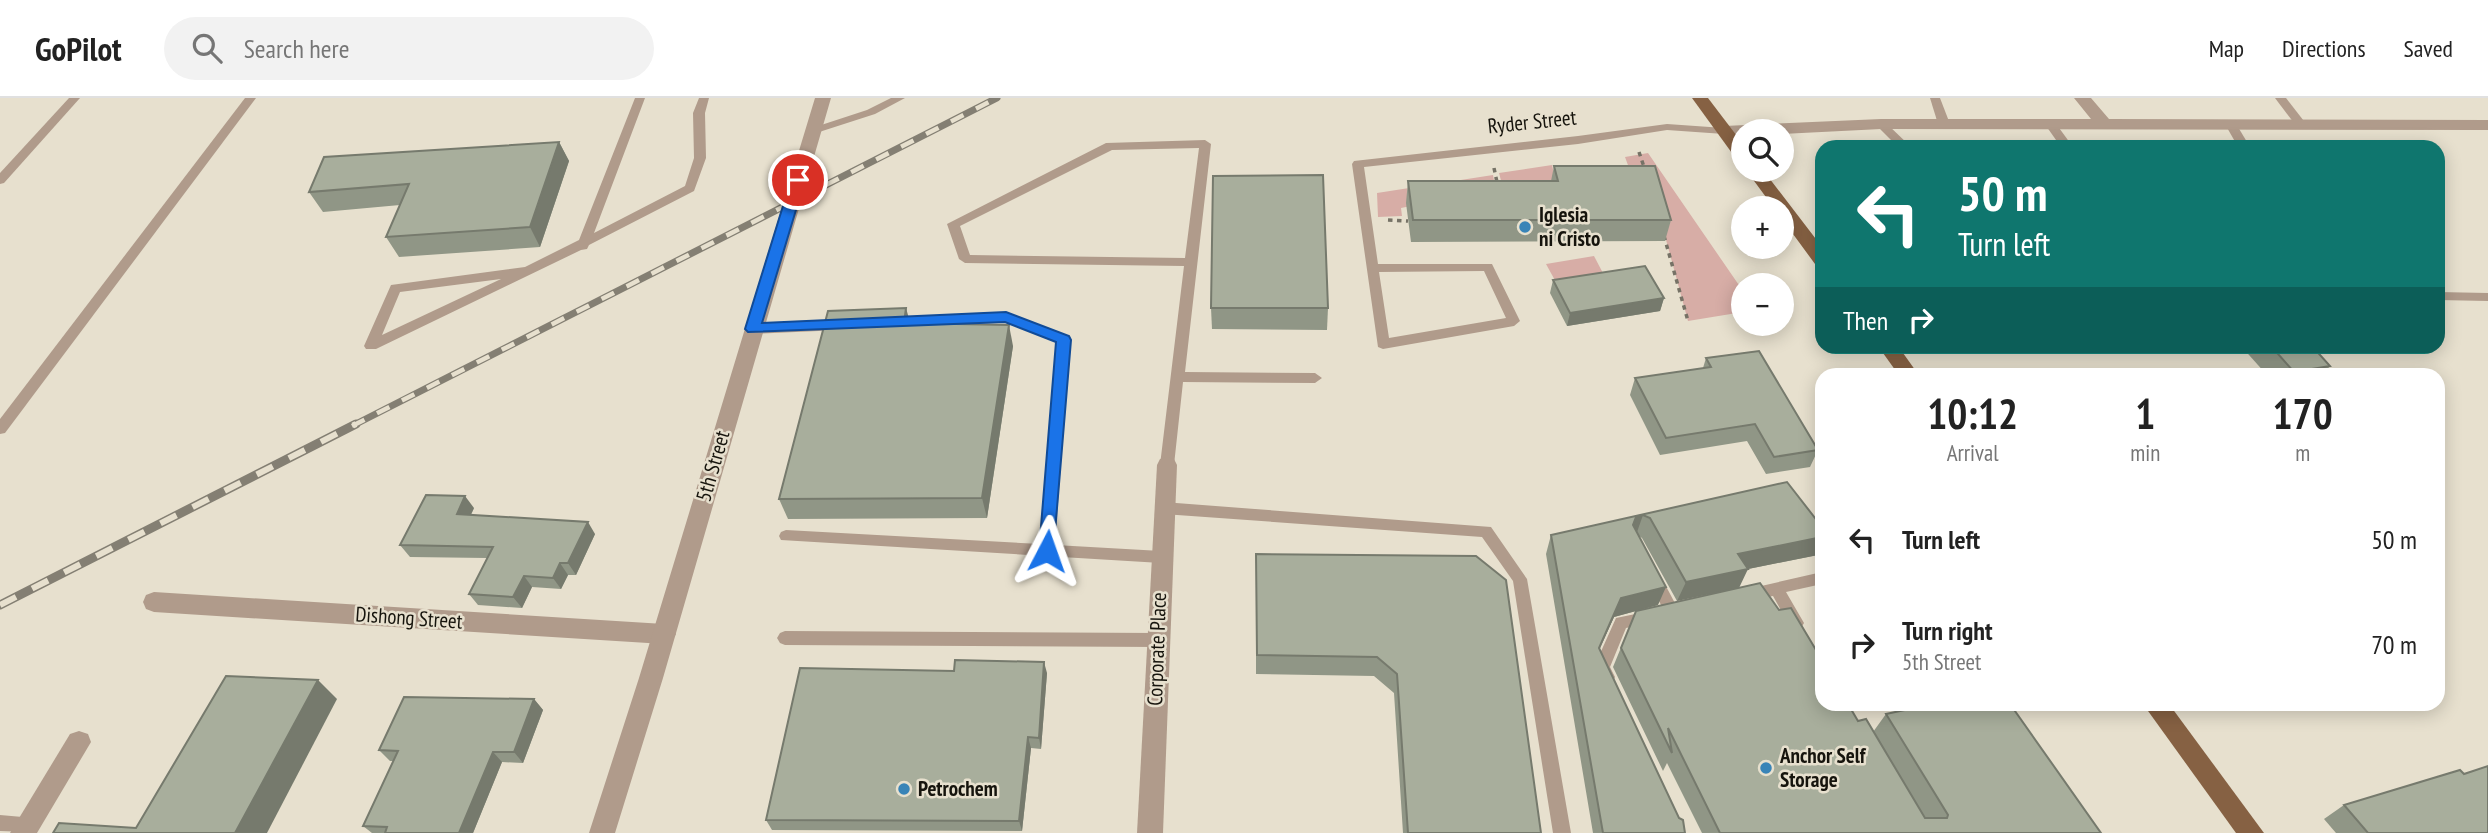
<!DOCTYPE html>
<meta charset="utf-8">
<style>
body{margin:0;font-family:"PT Sans Narrow",sans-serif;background:#f2f2f2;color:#222;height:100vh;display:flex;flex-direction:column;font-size:26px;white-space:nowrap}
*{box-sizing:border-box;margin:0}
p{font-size:23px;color:#767676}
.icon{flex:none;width:38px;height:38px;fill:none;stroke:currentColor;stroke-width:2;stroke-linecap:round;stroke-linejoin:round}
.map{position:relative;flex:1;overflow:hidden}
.panel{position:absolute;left:1815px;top:270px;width:630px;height:343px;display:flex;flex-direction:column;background:#fff;border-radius:21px;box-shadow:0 4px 18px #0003}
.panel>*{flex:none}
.banner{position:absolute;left:1815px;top:42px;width:630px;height:214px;border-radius:21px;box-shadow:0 4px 18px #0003;background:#0f766e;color:#fff;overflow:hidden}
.buttons{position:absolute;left:1731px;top:21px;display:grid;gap:14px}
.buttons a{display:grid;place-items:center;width:63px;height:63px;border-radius:50%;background:#fff;box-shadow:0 4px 18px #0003;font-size:35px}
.pin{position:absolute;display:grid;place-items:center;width:60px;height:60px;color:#fff;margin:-30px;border:4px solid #fff;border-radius:50%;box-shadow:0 2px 7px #0007}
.me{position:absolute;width:77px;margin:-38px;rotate:4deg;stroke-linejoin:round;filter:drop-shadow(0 0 5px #0008)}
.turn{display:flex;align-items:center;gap:24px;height:147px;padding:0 28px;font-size:32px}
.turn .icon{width:91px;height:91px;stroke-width:2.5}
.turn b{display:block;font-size:49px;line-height:60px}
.then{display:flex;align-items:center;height:66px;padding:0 28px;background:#0003;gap:14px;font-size:26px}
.eta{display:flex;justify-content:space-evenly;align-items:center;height:119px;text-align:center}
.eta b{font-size:42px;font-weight:600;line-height:49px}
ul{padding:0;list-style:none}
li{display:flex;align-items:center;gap:21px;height:105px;padding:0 28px}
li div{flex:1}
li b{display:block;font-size:26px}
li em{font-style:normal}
header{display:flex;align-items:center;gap:42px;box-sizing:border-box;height:98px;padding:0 35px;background:#fff;border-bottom:2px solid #e0e0e0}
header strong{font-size:33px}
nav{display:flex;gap:38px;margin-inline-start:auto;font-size:24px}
.search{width:490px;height:63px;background:#f2f2f2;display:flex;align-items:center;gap:18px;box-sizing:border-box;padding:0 24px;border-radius:38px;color:#767676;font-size:26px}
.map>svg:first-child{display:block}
.green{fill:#d7ada6}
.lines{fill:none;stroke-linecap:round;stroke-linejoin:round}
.path{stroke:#767266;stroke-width:3.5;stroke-dasharray:4.5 4.5;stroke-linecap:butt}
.service{fill:#b09b8b;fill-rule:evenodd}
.minor{fill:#b09b8b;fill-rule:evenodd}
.tertiary{fill:#b09b8b;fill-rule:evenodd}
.primary{fill:#866143;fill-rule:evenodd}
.rail-far1-casing{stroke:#847f73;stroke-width:7}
.rail-casing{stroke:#847f73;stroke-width:9}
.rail-far1{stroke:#e7e0ce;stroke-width:4.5;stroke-dasharray:14;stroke-linecap:butt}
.rail{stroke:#e7e0ce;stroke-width:6;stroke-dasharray:18;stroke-linecap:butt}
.wall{fill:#909686}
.shaded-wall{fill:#767a6d}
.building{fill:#a8ae9c;stroke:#767a6d;stroke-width:2}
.route{fill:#1a73e8;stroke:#114b97;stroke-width:2}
.poi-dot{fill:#3984b7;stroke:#e7e0ce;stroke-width:2.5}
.labels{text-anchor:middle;stroke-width:5;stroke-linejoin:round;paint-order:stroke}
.street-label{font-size:21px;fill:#16140d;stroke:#e7e0ce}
.poi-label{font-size:21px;font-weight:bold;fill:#16140d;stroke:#e7e0ce;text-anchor:start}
</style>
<header>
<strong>GoPilot</strong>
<div class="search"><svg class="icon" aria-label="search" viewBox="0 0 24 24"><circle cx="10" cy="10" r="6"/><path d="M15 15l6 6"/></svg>Search here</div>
<nav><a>Map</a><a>Directions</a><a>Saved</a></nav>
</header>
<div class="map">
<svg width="2488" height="735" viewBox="0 0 2488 735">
<rect width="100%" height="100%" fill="#e7e0ce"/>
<g class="green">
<polygon points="1648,55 1743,193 1743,214 1688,223 1652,90 1636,89 1625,59"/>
<polygon points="1552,67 1557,89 1507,105 1499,75"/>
<polygon points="1493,77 1498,105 1406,109 1401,110 1402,118 1378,119 1377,95"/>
<polygon points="1594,158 1605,179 1557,186 1546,166"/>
</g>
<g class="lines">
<g class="path">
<polyline points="1639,54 1645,72"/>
<polyline points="1494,70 1498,89"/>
<polyline points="1388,122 1408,123"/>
<polyline points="1664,138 1688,223"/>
</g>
<g class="service">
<polygon points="69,0 80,0 4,85 0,86 0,75"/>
<polygon points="245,0 256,0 5,335 0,336 0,321"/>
<path d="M635 0H645L594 135 685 88 694 60 693 15 699 0H709L705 15 706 60 694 93 589 147 587 151 581 152 376 251H366L364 248 391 187 525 169 579 142ZM501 181 382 237 400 194Z"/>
<polygon points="891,0 905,0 875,16 813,36 807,33 809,31 867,12"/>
<polygon points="1930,0 1940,0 1950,26 1948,28 1944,29 1938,26"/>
<polygon points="2275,0 2286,0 2307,27 2305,29 2297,29"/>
<polygon points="2050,22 2054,23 2073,49 2061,49 2044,25"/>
<polygon points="1881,23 1885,24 1911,49 1898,49 1875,26"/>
<polygon points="2231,23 2235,24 2250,49 2238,49 2225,26"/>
<path d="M1667 26 1724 30 1730 33 1724 36 1667 32 1578 46 1364 69 1378 166H1492L1520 223 1514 228 1383 251 1378 249 1352 66 1354 63 1578 38ZM1484 173 1506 220 1389 240 1379 174Z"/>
<path d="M1205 42 1211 46 1185 274 1315 275 1322 280 1315 285 1183 284 1174 367 1172 371H1162L1160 367 1184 168 965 165 959 161 947 126 1106 45ZM1199 50 1185 160 970 157 960 128 1112 52Z"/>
<polygon points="2438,194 2488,195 2488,203 2438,202"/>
<polygon points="1006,214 1069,239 1070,242 1055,447 1161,453 1166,455 1168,459 1166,463 1161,465 781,442 779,438 781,434 786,432 1040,446 1057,244 1005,224 893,229 887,224 893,219"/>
<polygon points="841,222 847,227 841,232 753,236 747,231 753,226"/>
<polygon points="1163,404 1491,429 1527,481 1571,735 1553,735 1513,483 1482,439 1163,416 1158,414 1156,410 1158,406"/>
<polygon points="1822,474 1822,486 1786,494 1804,525 1801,530 1796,532 1791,530 1773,498 1748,503 1743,501 1740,497 1743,493 1748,491"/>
<polygon points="1655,475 1660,477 1677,509 1680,514 1677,519 1672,520 1667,519 1648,481 1650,477"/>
<polygon points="1650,513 1655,514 1658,519 1655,524 1626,530 1610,569 1615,579 1613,584 1607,586 1601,584 1594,569 1616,520"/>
<polygon points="785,533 1158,535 1163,537 1166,542 1163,547 1158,549 785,547 780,545 777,540 780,535"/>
<polygon points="0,717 34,720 36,726 34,732 28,734 0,733"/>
</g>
<g class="minor">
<polygon points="2074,0 2091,0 2109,21 2488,22 2488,32 1881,31 1782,36 1782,33 1743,33 1743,37 1724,38 1716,33 1724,28 1881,21 2091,21"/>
<polygon points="1167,359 1174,361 1177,367 1163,735 1137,735 1157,367 1160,361"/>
<polygon points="154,494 664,526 672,529 676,536 672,543 664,546 154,514 146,511 143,504 146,497"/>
<polygon points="79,633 88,636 91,644 37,735 10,735 70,636"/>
</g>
<polygon class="tertiary" points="815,0 831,0 663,580 615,735 589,735 639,580"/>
<g class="primary">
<polygon points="1692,0 1708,0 1743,46 1743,63 1737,62"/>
<polygon points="1746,72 1763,72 1822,149 1822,168 1815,166 1782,121 1782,110 1774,110"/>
<polygon points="1878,248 1898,248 1918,276 1898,276"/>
<polygon points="2143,606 2169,606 2264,735 2236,735"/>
</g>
<g class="rail-far1-casing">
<polyline id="rail-far1" points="352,328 997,0"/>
</g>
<g class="rail-casing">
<polyline id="rail" points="0,507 356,326"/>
</g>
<use href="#rail-far1" class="rail-far1"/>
<use href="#rail" class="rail"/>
</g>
<g class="wall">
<polygon points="559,44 569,63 540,149 399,159 386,139 400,107 323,114 309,94"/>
<polygon points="1554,68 1671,122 1665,143 1411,144 1406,105 1408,83 1551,83"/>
<polygon points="1553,182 1664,200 1660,213 1567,228 1550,195"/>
<polygon points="1211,210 1328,210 1327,232 1212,231"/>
<polygon points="910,225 1013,248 987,420 788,421 779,401"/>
<polygon points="2241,248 2312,248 2330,268 2323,276 2266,276"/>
<polygon points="1706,260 1818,352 1810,369 1766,376 1747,343 1660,357 1630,297 1635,280 1703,270"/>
<polygon points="1787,384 1822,429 1822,450 1818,457 1748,471 1677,503 1642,440 1639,438 1658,507 1614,519 1599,551 1685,735 1593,735 1546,456 1551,437"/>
<polygon points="474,410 471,417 595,436 576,477 568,477 561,491 532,489 522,510 478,507 469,496 487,460 410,459 400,447"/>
<polygon points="1256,456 1476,458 1541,735 1403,735 1394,595 1374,578 1256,576"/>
<polygon points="1636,513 1858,623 1873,634 1886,616 1914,610 1911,606 2010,606 2101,735 1702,735 1667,665 1663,673 1613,569"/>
<polygon points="1047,575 1041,651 1031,650 1022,733 772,732 766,722"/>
<polygon points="534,601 543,612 523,665 502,664 473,735 372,735 363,728 394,663 390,663 379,652"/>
<polygon points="2464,676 2488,735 2336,735 2324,721 2344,707"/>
</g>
<g class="shaded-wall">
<polygon points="559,44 569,63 540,149 530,129"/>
<polygon points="1664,200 1660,213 1567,228 1570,215"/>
<polygon points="906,210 912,231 904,225"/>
<polygon points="1009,227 1013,248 987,420 982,400"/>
<polygon points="465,398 474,410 465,428 457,416"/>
<polygon points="1643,417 1636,437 1629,439 1636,419"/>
<polygon points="588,424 595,436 576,477 568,465"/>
<polygon points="1822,439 1822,450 1818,457 1748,471 1739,490 1677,503 1686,484 1738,456"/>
<polygon points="560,465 568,477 561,491 553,480"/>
<polygon points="524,478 532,489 522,510 513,499"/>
<polygon points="1666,489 1658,507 1614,519 1592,568 1621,500"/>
<polygon points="1044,564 1047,575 1041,651 1039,640"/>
<polygon points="318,582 337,601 267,735 235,735"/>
<polygon points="534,601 543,612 523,665 514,654"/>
<polygon points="1028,639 1031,650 1022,733 1019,723"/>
<polygon points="493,654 502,664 473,735 459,735"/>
</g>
<g class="building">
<polygon points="559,44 530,129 386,139 409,86 309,94 324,59"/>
<polygon points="1554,68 1655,68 1671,122 1413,122 1408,83 1558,83"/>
<polygon points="1323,77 1328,210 1211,210 1213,78"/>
<polygon points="1645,168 1664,200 1570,215 1553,182"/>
<polygon points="906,210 904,225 1009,227 982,400 779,401 828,213"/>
<polygon points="2271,248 2312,248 2330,268 2294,274"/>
<polygon points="1759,253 1818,352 1774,359 1755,326 1666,340 1635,280 1711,269 1706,260"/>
<polygon points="1787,384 1822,429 1822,439 1738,456 1748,471 1686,484 1650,420 1643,417 1636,419 1633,427 1666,489 1621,500 1599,550 1679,720 1683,722 1685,735 1603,735 1551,437"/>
<polygon points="426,397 465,398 457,416 588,424 568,465 560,465 553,480 524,478 513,499 469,496 493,449 400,447"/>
<polygon points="1256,456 1476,458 1506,482 1541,735 1408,735 1397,576 1377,559 1257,557"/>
<polygon points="1760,485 1779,512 1791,510 1822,562 1822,606 1848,606 1858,623 1866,621 1925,720 1947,720 1948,717 1886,616 1933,606 2010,606 2101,735 1720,735 1668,630 1672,655 1621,550 1636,513"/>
<polygon points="955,562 1044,564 1039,640 1028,639 1019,723 766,722 800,570 954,573"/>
<polygon points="226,578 318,582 235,735 53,735 59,725 136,730"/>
<polygon points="404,599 534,601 514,654 493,654 459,735 385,735 387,729 363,728 398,653 379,652"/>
<polygon points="2488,668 2488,735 2368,735 2344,707 2460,672 2464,676"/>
</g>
<polygon class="route" points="798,77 805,82 762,225 1006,214 1069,238 1071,242 1053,458 1041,458 1039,453 1056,244 1005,224 748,234 745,231 791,82"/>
<g class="poi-dot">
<circle cx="1525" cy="129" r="7"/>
<circle cx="1766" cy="670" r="7"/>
<circle cx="904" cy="691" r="7"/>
</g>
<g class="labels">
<g class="street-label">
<text transform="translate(1532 24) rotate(-6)" y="7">Ryder Street</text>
<text transform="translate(713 368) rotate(-74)" y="7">5th Street</text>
<text transform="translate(409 520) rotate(4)" y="7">Dishong Street</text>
<text transform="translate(1157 551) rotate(-88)" y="7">Corporate Place</text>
</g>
<g class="poi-label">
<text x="1539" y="124">Iglesia<tspan x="1539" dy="24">ni Cristo</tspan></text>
<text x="1780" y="665">Anchor Self<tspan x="1780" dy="24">Storage</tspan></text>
<text x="918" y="698">Petrochem</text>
</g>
</g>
</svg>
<div class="buttons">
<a><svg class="icon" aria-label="search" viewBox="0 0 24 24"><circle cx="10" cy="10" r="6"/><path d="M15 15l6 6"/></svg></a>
<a>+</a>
<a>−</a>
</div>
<div class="pin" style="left:798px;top:82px;background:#d93025"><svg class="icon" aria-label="arrive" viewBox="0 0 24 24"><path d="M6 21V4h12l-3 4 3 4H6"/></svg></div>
<svg class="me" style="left:1047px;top:453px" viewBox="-20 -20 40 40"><path d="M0-17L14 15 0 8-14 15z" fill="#1a73e8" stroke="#fff" stroke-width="4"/></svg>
<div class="banner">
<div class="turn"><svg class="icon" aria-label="left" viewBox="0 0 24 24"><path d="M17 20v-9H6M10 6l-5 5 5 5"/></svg><div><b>50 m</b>Turn left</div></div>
<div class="then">Then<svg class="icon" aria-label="right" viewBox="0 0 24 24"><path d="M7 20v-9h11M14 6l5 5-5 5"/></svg></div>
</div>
<section class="panel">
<div class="eta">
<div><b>10:12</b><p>Arrival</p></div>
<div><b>1</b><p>min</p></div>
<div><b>170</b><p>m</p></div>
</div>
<ul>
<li><svg class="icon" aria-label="left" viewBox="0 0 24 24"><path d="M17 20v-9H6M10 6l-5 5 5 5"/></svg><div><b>Turn left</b></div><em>50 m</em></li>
<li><svg class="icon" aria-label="right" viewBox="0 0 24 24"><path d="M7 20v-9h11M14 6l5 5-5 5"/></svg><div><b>Turn right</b><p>5th Street</p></div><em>70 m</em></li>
</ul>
</section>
</div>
